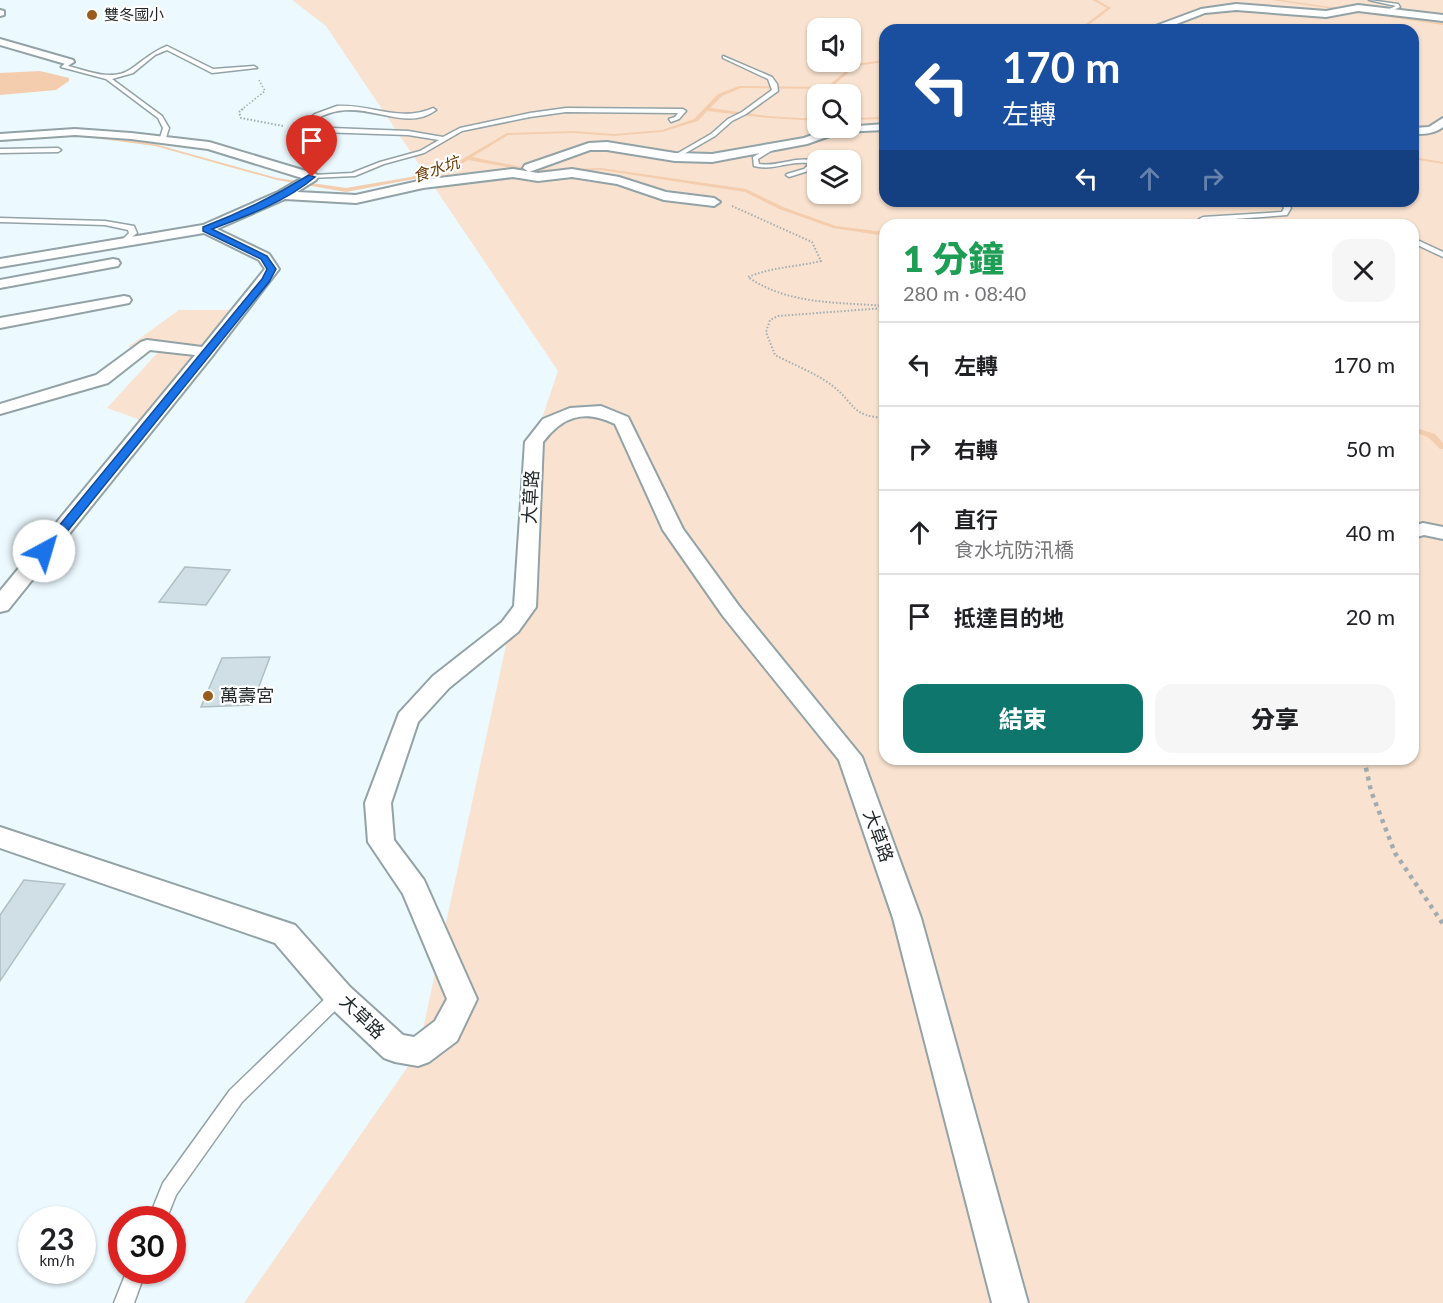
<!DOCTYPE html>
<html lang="zh-TW">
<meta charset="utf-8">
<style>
body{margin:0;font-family:Lato,"Noto Sans TC",sans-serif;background:#f6f6f6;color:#202124;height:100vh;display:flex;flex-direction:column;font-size:22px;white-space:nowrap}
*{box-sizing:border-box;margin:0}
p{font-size:20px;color:#757577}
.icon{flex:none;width:33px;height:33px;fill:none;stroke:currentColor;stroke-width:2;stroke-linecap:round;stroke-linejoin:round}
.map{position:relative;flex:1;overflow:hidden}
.sheet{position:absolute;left:879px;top:219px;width:540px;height:546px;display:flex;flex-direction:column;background:#fff;border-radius:18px;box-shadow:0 2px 4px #0004}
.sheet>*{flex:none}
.guide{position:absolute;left:879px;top:24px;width:540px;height:183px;border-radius:18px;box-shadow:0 2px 4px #0004;background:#1a4fa0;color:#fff;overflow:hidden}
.controls{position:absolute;left:807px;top:18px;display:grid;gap:12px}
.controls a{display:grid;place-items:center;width:54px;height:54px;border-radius:12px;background:#fff;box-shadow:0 2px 4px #0004;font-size:30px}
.speed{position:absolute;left:18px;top:1206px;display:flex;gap:12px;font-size:30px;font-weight:700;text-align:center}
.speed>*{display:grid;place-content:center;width:78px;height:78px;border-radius:50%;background:#fff;box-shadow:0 2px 4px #0004;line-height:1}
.speed small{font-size:15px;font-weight:400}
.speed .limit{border:9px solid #d22;background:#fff;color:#111}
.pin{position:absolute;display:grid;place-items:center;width:51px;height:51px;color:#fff;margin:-62px -26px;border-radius:50% 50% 50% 0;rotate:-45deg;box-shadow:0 0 6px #0007}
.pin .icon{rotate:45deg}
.me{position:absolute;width:66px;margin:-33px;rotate:39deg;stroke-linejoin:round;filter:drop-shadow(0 0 4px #0008)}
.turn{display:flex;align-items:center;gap:21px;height:126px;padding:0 24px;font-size:27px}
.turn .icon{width:78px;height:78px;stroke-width:2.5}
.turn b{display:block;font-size:42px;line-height:51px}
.lanes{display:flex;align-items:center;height:57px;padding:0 24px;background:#0003;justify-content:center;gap:30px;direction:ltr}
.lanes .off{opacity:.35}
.round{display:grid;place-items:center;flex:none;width:63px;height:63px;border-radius:18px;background:#f6f6f6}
.summary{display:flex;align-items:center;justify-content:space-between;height:102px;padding:0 24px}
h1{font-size:36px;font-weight:800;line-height:45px;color:#1e9e55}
.action{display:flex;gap:12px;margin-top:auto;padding:12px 24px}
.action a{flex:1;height:69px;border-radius:18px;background:#0f766e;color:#fff;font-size:24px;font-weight:800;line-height:69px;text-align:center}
.action a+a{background:#f6f6f6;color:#202124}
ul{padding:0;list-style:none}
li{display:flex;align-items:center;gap:18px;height:84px;padding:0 24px;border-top:2px solid #e0e0e0}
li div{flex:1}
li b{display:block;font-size:22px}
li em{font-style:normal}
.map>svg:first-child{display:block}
.green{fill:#f9e3d0;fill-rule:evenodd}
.water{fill:#f3cdae}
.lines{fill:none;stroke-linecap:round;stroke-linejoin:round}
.stream{fill:#f3cdae;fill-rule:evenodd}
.building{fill:#cfdfe5;stroke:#afbfc4;stroke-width:1.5}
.service-casing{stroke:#92a2a6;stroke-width:3}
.minor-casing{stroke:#92a2a6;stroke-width:4}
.path-far2{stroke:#a2acb0;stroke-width:1.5;stroke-dasharray:1.5 2;stroke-linecap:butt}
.path-far1{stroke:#a2acb0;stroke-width:2;stroke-dasharray:1.5 2;stroke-linecap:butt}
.path{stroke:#a2acb0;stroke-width:4.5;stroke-dasharray:4 5;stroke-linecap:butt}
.service{fill:#fff;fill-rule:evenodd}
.minor{fill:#fff;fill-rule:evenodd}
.route{fill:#1a73e8;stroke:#114b97;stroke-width:1.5}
.poi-dot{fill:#985c1e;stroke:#fff;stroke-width:2}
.labels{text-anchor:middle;stroke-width:4.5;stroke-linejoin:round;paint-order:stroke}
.far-poi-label{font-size:15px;fill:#212729;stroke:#fff;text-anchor:start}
.far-water-label{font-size:16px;font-style:italic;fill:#663800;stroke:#fff}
.street-label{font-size:18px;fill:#212729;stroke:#fff}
.poi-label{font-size:18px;fill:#212729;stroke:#fff;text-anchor:start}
</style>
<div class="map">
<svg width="1443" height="1303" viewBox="0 0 1443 1303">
<rect width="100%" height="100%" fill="#ecf9fe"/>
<g class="green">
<path d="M292 0H1443V1303H244L418 1052 510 627 534 442 558 371 326 26ZM818 28H850V62H818ZM885 30H1413V201H885ZM818 94H850V128H818ZM818 160H850V194H818ZM885 225H1413V759H885Z"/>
<polygon points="179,310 235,310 149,423 107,408 161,349 128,347"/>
</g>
<polygon class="water" points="40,71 69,78 69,81 56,90 0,95 0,73"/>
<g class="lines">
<g class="stream">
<polygon points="1092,0 1097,0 1111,8 1082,30 1078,30 1107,8"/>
<polygon points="1272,0 1281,0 1443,23 1443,25"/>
<polygon points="885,60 885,62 856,66 829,89 741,88 722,96 710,108 768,116 818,119 818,121 768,118 707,111 698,121 662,132 614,136 573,133 508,135 472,157 536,170 601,168 746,189 783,207 836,226 885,232 885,236 833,228 779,209 745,192 601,170 536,172 468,160 458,166 414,179 346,192 277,180 155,146 79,136 0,142 0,140 79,134 155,144 277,178 346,188 411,177 454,164 507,133 573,131 614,134 662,130 694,119 718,94 739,86 827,87 854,64"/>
<polygon points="885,117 885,119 850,120 850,118"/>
<polygon points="1413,157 1443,162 1443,164 1413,159"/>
<polygon points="1413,374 1418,375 1419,376 1413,378"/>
<polygon points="1413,427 1435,434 1443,443 1443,449 1440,449 1429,438 1413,431"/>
</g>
</g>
<g class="building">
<polygon points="185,567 230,570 206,605 159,602"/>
<polygon points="270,657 252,705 201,707 222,658"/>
<polygon points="24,880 65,884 0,981 0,915"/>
</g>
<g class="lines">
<g class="service-casing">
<g id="service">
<polygon points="1369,0 1398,4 1400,7 1389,12 1387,10 1396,6"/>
<path d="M167 46 213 69 254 66 257 68 212 73 167 50 155 55 133 73 112 79 162 116 169 128 165 141 162 143 159 141 163 128 158 118 106 79 61 67 69 60 72 62 68 66C88 71 112 82 131 69 144 60 152 52 167 46Z"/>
<polygon points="723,56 772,77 777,84 778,91 746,114 732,121 715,136 677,158 673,158 673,156 711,134 728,119 742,112 772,90 768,79 723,58"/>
<path d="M337 106C372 104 399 123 433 108L436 110C399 138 354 85 306 127L408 131 443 137 460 128 530 113 566 108 683 109 686 111 679 119 671 122 669 119 675 117 678 113 566 112 530 117 462 131 424 153 384 164 355 176 310 178V176L312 175 352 173 380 162 420 151 439 140 408 135 319 132 298 128 315 114Z"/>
<path d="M777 143 780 145 779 146 758 159 759 164C777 167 793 157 811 160L814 165 808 171 789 177 786 175 787 174 804 169 808 165 807 163C788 161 773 171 754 166L753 157Z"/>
<polygon points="0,149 58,148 61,150 58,152 0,153"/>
<polygon points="1279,201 1286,201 1291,208 1287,215 1207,221 1210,225 1202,225 1199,219 1203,217 1282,212 1284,208"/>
<polygon points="0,218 105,221 134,226 137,233 124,244 120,242 129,233 128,230 105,225 0,222"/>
<polygon points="1413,238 1443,252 1443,257 1413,243"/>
<polygon points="339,989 345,991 347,996 345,1001 242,1102 176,1195 166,1220 148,1220 163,1183 230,1090 333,991"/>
<polygon points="127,1270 146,1270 134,1303 114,1303"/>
</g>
</g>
<g class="minor-casing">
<g id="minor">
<polygon points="1236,4 1326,11 1358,5 1443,15 1443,21 1358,11 1326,17 1236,10 1205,13 1161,30 1150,28 1201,9"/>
<polygon points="0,10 4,11 4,15 0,16"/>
<polygon points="0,39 73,60 74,62 69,65 0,45"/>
<path d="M1443 118V127C1434 134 1424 134 1413 134V128L1429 127Z"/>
<polygon points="885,124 885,130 841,132 807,144 712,162 675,161 607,150 590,150 529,172 523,168 525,165 589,143 607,142 675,153 712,154 804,138 831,128"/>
<polygon points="75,129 131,133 209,142 316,174 318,177 316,180 297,192 356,195 423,180 513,169 538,173 572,169 619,177 666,192 714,198 720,202 714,206 664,200 617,184 572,177 538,181 513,177 423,188 356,203 285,199 217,229 269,254 279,269 213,355 8,610 0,612 0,591 195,355 150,350 108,383 0,414 0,404 96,375 141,342 147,340 202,347 265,269 259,260 204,233 0,267 0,259 203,225 278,192 302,178 208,149 131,139 75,135 0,140 0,134"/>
<polygon points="113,259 118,260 120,263 118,266 0,288 0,280"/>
<polygon points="124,296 129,297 131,300 129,303 0,328 0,318"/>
<path d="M601 406 628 417 683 529 739 606 862 757 921 918 1028 1303H992L893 918 839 760 723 616 663 530 615 424C584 409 563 416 543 442L536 607 518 632 449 688 418 722 391 803 394 840 424 880 477 999 457 1041 429 1062 418 1066 395 1062 384 1058 328 1005 275 943 0 848V827L295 925 350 987 403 1035 414 1037 435 1021 447 999 403 894 368 842 365 803 399 713 433 676 502 622 514 606 525 442 543 419 570 408Z"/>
<polygon points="1423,523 1443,527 1443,539 1424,535 1413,538 1413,526"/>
</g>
</g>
<polyline class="path-far2" points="241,110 265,91 259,80"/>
<g class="path-far1">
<polyline points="243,109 239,112 241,118 283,126"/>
<path d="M732 206 812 242 821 261C796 267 772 267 748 277 788 305 838 302 885 306"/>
<path d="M884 308 778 316 770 320 766 332 775 355C794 365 818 374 834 387 856 405 851 416 885 418"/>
</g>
<polyline class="path" points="1364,759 1371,791 1395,853 1443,924"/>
<use href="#service" class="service"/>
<use href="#minor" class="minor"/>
</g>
<path class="route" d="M309 175 315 177C287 201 247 216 212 229L267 256 276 269 269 282 49 554H40L38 551 40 549 262 279 267 269 261 259 203 231V227C240 213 275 196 309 175Z"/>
<g class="poi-dot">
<circle cx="92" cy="15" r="6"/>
<circle cx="208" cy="696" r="6"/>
</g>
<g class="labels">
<g class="far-poi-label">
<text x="104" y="20">雙冬國小</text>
</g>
<g class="far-water-label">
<text transform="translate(436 169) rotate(-19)" y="6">食水坑</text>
</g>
<g class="street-label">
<text transform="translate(531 497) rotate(-87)" y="6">大草路</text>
<text transform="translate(878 836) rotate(70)" y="6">大草路</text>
<text transform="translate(362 1017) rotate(44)" y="6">大草路</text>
</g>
<g class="poi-label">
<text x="220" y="702">萬壽宮</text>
</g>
</g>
</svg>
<div class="controls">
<a><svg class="icon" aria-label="sound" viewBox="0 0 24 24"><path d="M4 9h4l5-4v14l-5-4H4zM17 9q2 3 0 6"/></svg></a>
<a><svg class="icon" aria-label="search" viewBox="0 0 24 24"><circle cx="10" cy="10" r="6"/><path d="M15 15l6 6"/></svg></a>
<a><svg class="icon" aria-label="layers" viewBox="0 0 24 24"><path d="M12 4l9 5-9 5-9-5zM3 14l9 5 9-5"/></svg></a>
</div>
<div class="speed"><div>23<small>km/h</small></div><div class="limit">30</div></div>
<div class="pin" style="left:312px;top:177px;background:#d93025"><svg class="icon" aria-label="arrive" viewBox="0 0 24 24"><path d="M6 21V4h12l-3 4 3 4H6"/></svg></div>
<svg class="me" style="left:44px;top:551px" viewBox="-20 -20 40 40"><circle r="19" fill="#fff"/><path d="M0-13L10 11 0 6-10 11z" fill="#1a73e8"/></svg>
<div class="guide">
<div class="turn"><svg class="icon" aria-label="left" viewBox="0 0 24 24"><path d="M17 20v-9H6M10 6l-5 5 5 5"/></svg><div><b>170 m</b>左轉</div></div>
<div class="lanes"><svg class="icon" aria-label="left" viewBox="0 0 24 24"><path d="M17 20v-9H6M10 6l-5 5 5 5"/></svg><svg class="icon off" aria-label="ahead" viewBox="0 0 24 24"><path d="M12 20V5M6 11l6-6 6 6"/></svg><svg class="icon off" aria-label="right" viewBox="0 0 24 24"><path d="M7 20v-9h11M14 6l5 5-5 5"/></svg></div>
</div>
<section class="sheet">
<div class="summary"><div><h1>1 分鐘</h1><p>280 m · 08:40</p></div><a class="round"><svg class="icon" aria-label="close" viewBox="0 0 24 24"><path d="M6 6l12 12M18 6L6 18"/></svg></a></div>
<ul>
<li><svg class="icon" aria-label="left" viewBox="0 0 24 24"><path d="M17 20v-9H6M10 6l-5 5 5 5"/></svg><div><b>左轉</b></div><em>170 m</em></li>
<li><svg class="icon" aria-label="right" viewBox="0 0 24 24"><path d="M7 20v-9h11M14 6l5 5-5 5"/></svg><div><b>右轉</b></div><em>50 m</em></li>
<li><svg class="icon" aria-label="ahead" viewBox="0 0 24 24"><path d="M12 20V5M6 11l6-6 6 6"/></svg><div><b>直行</b><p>食水坑防汛橋</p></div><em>40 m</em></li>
<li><svg class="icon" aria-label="arrive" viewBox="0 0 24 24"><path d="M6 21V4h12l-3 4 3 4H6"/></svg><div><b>抵達目的地</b></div><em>20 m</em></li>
</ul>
<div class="action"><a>結束</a><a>分享</a></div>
</section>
</div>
